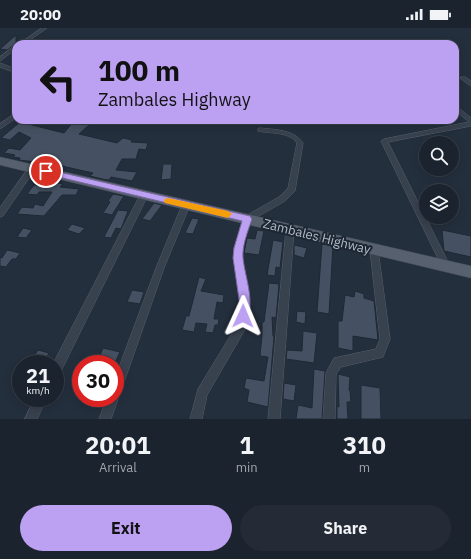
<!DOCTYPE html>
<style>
body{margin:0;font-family:"IBM Plex Sans",sans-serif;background:#242b36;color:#f1f3f6;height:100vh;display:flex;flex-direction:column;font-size:15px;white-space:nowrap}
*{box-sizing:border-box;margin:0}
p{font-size:13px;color:#a0a4aa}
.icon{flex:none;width:22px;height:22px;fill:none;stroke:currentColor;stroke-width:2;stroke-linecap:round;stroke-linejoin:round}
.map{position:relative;height:391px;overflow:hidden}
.panel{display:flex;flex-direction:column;background:#1b232e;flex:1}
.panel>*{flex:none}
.hud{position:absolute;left:12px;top:12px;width:447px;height:84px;border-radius:12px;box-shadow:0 2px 10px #0003,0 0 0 1px #39404a;background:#bca0f2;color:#111;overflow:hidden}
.buttons{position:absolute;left:419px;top:108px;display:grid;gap:8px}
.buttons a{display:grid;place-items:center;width:40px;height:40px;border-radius:50%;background:#1b232e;box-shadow:0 2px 10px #0003,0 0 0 1px #39404a;font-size:20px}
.speed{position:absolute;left:12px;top:327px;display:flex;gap:8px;font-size:20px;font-weight:700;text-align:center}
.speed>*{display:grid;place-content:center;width:52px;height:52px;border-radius:50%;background:#1b232e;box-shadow:0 2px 10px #0003,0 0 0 1px #39404a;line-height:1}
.speed small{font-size:10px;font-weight:400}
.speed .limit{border:6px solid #d22;background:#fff;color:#111}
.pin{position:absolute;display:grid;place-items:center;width:34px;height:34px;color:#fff;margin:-17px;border:2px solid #fff;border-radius:50%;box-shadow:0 1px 4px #0007}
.me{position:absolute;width:44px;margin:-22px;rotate:1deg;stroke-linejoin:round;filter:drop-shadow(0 0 3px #0008)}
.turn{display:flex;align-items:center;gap:14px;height:84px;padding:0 20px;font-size:18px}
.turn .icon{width:52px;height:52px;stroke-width:2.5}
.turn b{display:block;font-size:28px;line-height:34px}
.eta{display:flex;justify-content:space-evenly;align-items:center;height:68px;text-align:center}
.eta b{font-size:24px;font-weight:800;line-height:28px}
.button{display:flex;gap:8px;margin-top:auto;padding:8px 20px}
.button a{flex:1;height:46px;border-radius:24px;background:#bca0f2;color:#111;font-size:16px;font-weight:800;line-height:46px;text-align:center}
.button a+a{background:#242b36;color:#f1f3f6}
.status{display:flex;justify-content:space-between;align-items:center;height:28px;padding:0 20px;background:#1b232e;direction:ltr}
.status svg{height:11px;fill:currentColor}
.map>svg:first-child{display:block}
.building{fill:#455162;stroke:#1f2835}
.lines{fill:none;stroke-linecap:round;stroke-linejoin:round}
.street-casing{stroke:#565f6c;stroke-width:1}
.primary-casing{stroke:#414a57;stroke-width:1}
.street{fill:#38414e;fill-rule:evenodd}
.primary{fill:#56606e;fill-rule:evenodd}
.route{fill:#bca0f2;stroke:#7a689d}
.slow{fill:#f59e0b}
.labels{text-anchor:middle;stroke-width:4;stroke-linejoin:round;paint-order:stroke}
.street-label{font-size:13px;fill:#b4bcc9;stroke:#1d2633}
</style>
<div class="status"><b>20:00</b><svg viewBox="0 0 49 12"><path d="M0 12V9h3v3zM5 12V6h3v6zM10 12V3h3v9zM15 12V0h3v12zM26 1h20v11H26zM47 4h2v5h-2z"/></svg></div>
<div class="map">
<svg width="471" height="391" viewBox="0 0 471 391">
<rect width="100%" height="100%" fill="#242f3e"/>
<g class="building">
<polygon points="16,7 16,16 7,22 0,21"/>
<polygon points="77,93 89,97 79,106 117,115 123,110 132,112 131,114 148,115 146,122 139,121 136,131 122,131 116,142 137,144 132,153 111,149 109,152 102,151 90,148 93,145 53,136 51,139 42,137 45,135 19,132 20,130 13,129 15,127 4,125 9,120 20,122 31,110 19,104 10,112 1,110 20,94 64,105 72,95"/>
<polygon points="163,136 172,136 171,151 161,152"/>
<polygon points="49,150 55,152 53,154 63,156 60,159 79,161 76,167 62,167 44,188 17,186 22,179 33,180 35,176 43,178 52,164 39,164 37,167 27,166 34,157 43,158"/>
<polygon points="113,166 124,168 112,187 103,185 110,174 108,173"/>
<polygon points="154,175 162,177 150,193 142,191"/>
<polygon points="118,182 128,183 121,201 116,200 111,210 104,209"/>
<polygon points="192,190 199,191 193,206 185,205"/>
<polygon points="72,196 85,200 79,206 67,202"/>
<polygon points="23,200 32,202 26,210 17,209"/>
<polygon points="257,202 264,203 259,227 244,225 247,210 255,211"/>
<polygon points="442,202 471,208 471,229 444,223"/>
<polygon points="273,212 283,214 280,240 276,239 275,248 267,247"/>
<polygon points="322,216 333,218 329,286 317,284"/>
<polygon points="294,217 307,220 304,230 294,227"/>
<polygon points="7,222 20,225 16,231 12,231 6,239 0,238 0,229 2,230"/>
<polygon points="199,249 206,251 201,263 224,267 223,275 217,274 214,291 219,291 218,297 215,297 213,305 205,304 207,296 196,295 194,304 182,302 186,288 189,288"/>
<polygon points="269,255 279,256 276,290 272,289 273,308 274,309 268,379 247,374 249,362 244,360 246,350 264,353 268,329 260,328 262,307 262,294 264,294"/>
<polygon points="132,262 144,264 140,276 127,274"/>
<polygon points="355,263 364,266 364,270 374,273 378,312 353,308 353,323 338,320 338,293 342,293 345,267 354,269"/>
<polygon points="297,283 306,284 305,296 296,294"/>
<polygon points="303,303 317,305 314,335 286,331 287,322 302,323"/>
<polygon points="103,320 120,324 115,335 98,332"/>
<polygon points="38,322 49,325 44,334 32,331"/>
<polygon points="314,341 325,343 322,391 296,391 298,377 312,380"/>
<polygon points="338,346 350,349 349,362 350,363 351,374 347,374 348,391 337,391 337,378 339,379"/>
<polygon points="284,355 296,357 294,373 283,371"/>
<polygon points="361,357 380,360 381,391 361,391"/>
</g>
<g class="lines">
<g class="street-casing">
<g id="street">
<polygon points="42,0 47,0 24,16 19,16"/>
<polygon points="14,18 16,18 16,21 0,33 0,29"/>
<polygon points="0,35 16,41 16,45 0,39"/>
<polygon points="461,49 465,49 471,53 471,58 461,51"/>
<polygon points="455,77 471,90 471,98 388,114 450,238 449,241 446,242 443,241 381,113 384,111 469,94 455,82"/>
<polygon points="16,85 16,90 0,101 0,96"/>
<path d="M260 100C276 102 293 101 303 115L295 163 285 173 250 193 242 220V230L250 278 247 298 207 367 202 391H190L198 361 237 297 240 278 234 230V220L243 191 244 189 279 169 288 160 297 115C288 103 271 106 258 103V101Z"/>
<polygon points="30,138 34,138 36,140 3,188 0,189 0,180"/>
<polygon points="144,164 148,167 59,347 55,348 55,336 53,336 140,167"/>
<polygon points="186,174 190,177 164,240 111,391 99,391 107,370 115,370 115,350 156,240 182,177"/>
<polygon points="290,199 293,200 294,202 280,391 268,391 286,202 287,200"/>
<polygon points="374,219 377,220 378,222 390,311 383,329 341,339 336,346 335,391 323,391 326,345 334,330 376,321 380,311 370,222 371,220"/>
<polygon points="35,370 47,370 37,391 25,391"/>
</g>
</g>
<g class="primary-casing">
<polygon id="primary" points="0,129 471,238 471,250 0,137"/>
</g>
<use href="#street" class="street"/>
<use href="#primary" class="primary"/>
</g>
<path class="route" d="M43 141H46L250 188 252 191C248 203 242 217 243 230 245 249 255 273 247 291L243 293 239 291 238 288 240 278 233 230 234 220 242 193 46 146 43 145Z"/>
<polygon class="slow" points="168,170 228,183 232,186 228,190 165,175 164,173 165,171"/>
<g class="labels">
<g class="street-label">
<text transform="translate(317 208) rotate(14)" y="5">Zambales Highway</text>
</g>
</g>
</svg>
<div class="buttons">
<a><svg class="icon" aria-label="search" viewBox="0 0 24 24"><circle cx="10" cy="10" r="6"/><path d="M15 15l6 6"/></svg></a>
<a><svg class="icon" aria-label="layers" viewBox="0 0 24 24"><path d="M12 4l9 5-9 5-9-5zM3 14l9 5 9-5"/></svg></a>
</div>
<div class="speed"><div>21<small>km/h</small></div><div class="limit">30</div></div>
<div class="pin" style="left:46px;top:143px;background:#d93025"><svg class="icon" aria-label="arrive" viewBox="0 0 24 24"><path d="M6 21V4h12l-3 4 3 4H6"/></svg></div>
<svg class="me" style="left:243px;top:288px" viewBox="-20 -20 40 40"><path d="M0-17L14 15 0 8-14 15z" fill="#bca0f2" stroke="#fff" stroke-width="4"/></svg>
<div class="hud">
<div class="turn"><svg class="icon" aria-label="left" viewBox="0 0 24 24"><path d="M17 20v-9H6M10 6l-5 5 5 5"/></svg><div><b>100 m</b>Zambales Highway</div></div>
</div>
</div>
<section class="panel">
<div class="eta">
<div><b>20:01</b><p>Arrival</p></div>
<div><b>1</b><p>min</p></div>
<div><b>310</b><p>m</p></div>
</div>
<div class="button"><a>Exit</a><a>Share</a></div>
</section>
